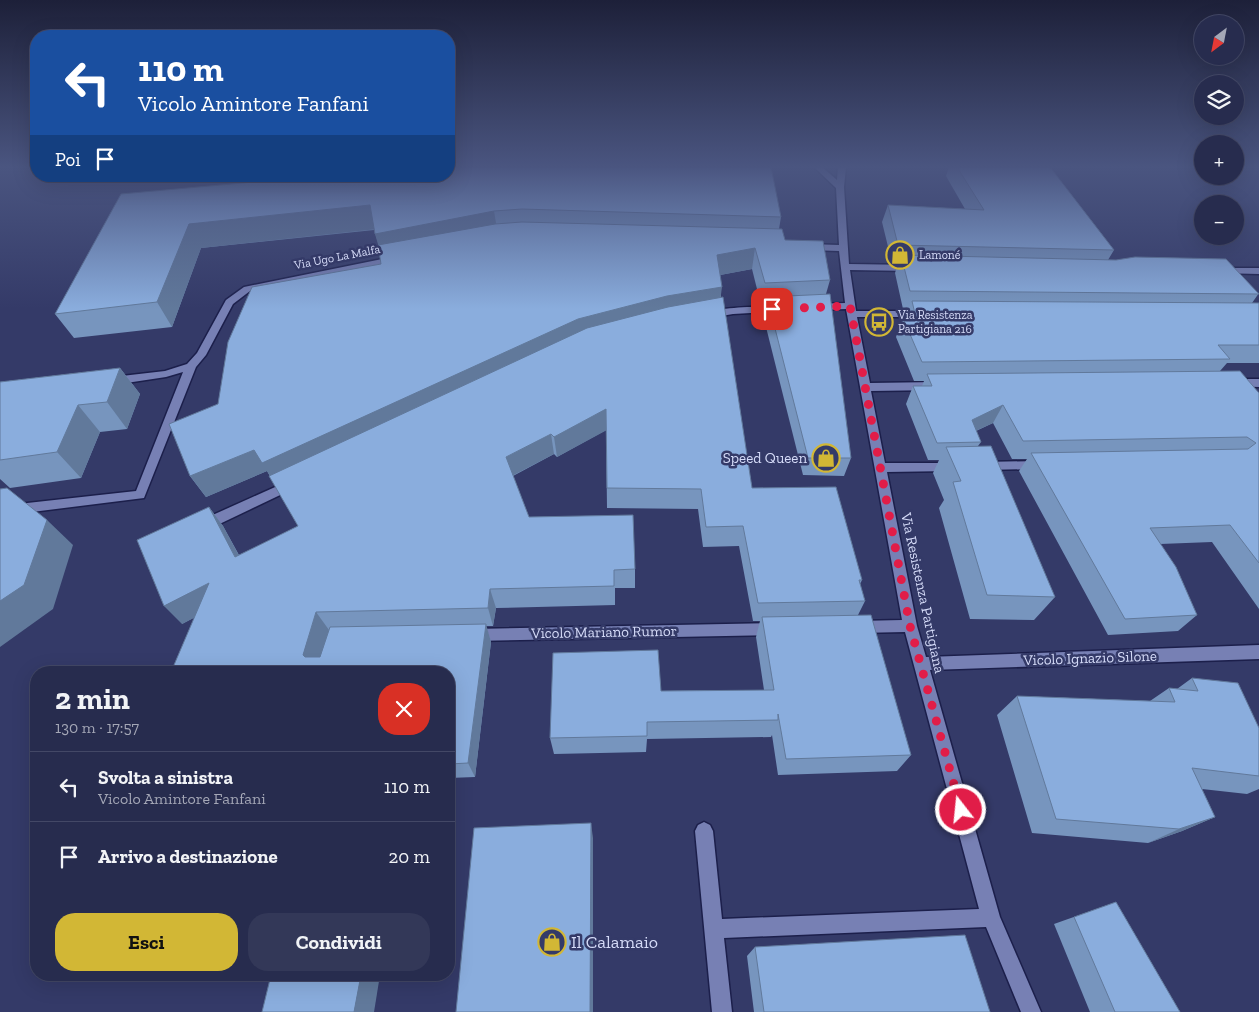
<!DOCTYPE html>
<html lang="it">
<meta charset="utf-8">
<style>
body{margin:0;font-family:"Zilla Slab",serif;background:#333858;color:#f1f3f6;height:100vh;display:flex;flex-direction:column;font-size:19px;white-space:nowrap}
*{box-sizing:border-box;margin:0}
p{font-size:16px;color:#a4a7b6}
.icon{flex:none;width:28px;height:28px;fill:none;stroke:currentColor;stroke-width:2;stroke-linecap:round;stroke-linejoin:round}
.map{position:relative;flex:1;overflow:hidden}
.panel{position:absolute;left:30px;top:666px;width:425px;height:315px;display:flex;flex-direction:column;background:#272c4e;border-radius:20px;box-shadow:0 5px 20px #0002,0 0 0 1px #434866}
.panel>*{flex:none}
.banner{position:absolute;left:30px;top:30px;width:425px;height:152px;border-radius:20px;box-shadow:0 5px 20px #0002,0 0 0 1px #434866;background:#1a4fa0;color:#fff;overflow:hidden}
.needle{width:32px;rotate:212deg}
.fabs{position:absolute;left:1194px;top:15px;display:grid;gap:10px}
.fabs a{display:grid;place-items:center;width:50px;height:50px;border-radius:50%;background:#272c4e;box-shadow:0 5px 20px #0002,0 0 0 1px #434866;font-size:25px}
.pin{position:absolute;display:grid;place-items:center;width:42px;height:42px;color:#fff;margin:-21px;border-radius:10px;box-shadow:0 2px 8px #0006}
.me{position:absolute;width:55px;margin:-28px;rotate:344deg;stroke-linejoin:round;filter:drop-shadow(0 0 4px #0008)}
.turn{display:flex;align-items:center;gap:18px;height:105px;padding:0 25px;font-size:22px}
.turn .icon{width:65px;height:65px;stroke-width:2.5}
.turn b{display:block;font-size:35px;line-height:42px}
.then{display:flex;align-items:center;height:48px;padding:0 25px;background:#0003;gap:10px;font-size:19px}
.round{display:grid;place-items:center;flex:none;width:52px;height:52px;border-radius:20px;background:#333858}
.overview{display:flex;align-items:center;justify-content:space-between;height:85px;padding:0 25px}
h1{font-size:30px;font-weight:700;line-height:38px}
.action{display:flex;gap:10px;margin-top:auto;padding:10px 25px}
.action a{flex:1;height:58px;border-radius:20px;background:#d2b735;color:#111;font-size:20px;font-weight:700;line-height:58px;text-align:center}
.action a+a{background:#333858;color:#f1f3f6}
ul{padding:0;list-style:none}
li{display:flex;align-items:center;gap:15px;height:70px;padding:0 25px;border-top:1px solid #434866}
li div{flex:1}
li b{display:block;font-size:19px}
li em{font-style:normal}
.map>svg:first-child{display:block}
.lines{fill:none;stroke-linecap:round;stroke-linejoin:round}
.minor-casing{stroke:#1c1f4b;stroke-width:3}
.minor{fill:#7780b4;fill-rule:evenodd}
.wall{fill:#7795be}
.shaded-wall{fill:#61799b}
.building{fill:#8aaddd;stroke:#61799b}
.route{stroke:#e11d48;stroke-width:9;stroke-dasharray:0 16.2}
.labels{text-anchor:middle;stroke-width:5;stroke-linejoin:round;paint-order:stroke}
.far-poi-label{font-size:12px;fill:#d5dbf8;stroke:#343a68;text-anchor:start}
.far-street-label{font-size:12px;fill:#d5dbf8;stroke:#343a68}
.poi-label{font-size:15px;fill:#d5dbf8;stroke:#343a68;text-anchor:end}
.street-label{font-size:15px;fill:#d5dbf8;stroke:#343a68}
.near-poi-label{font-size:18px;fill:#d5dbf8;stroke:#343a68;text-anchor:start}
</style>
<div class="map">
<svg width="1259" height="1012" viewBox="0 0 1259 1012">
<rect width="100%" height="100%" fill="#343a68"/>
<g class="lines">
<g class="minor-casing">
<g id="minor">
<polygon points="814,167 822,167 837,180 838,167 846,167 844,187 849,264 913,265 918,268 913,271 850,270 856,311 924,311 929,314 924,317 857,317 870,383 938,382 943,386 938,390 871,391 885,463 951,463 957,467 951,471 887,472 917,626 926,657 1259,645 1259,659 930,670 1000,917 1041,1012 1021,1012 986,927 724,938 732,1012 712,1012 695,831 698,825 704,822 710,825 713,831 722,919 979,909 905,632 858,633 853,631 851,627 853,623 858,621 902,620 846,309 815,310 810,307 815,304 845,303 839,251 808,250 804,247 808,244 839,245 836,188"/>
<polygon points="397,256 401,259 400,261 250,291 233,304 206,355 196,367 144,498 0,516 0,506 136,491 183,372 166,377 113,385 108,381 113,377 165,371 187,364 197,353 226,300 244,287"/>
<polygon points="1222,268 1259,268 1259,274 1219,273 1219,269"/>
<path d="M780 306 785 309 783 311 733 314 710 318 705 315C716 306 764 307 780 306Z"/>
<polygon points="1233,379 1259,379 1259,387 1229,386 1228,383"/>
<polygon points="1038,461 1044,465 1038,469 983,470 977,466 983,462"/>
<polygon points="293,479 297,481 299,484 297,487 207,530 197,530 196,526 197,522"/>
<polygon points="775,623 780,625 782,629 780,633 775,635 473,641 468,640 466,635 468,630 473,629"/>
</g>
</g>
<use href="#minor" class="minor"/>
</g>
<g class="wall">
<polygon points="949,167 1050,167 1114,250 1108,260 1259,293 1252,303 1259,303 1259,363 1227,363 1220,371 1259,393 1259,609 1212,542 1160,544 1197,615 1178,631 1108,635 1019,471 1027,459 1012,459 993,423 976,431 981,442 978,446 1055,597 1034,620 970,619 939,508 944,500 933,473 939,460 928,460 906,404 913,386 922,386 924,381 914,381 896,337 903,318 906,318 909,310 903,309 895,273 898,263 892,263 882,222 888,205 965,209 946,176"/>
<polygon points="265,181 781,217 779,229 785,240 830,280 826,294 851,458 844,476 803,475 763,315 765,305 761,305 752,269 720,275 721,298 752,488 862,580 860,584 865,601 858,615 911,755 897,771 778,775 772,735 771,737 647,739 646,752 554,754 550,738 661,691 764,690 756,637 760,621 753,621 739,546 703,547 698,509 607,508 606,430 557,457 554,454 513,476 529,517 635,569 635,588 615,588 615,605 496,608 493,626 486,626 491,642 475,777 449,778 449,672 195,617 182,624 209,507 223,526 239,555 298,526 267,471 206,497 190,476 218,404 381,264 379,245 374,230 201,248 172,327 74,338 55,314"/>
<polygon points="120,368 140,394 127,429 100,432 81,478 10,488 0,479 0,382"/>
<polygon points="1192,678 1259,728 1259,789 1247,794 1202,789 1215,817 1182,831 1148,843 1032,833 997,715 1017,696 1150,701 1169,688 1177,689"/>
<polygon points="1116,902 1180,1012 1090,1012 1054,924"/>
<polygon points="755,947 990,1012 754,1012 747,956"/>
</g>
<g class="shaded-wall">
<polygon points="370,205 377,229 201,248 172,327 157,302 189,224"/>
<polygon points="494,211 498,235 382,258 375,234"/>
<polygon points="755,248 752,269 715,276 717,255"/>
<polygon points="722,287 719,309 275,484 267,471 206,497 190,476 578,319 667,296"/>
<polygon points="120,368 140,394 127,429 107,402"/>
<polygon points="78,405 100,432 81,478 57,452"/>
<polygon points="1003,405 993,423 962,437 972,420"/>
<polygon points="606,409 607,430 557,457 554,437"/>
<polygon points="551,434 554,454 510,477 506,457"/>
<polygon points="209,507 223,526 250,576 235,557"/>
<polygon points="47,520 73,545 53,609 0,647 0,601"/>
<polygon points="209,583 225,602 182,624 164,606"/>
<polygon points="490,589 496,608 493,626 488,608"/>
<polygon points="316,612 329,630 316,672 303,655"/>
<polygon points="486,624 491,642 475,777 468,763"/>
<polygon points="1215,817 1182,831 1148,843 1179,829"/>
<polygon points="591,823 593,838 593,1012 590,1012"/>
<polygon points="361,975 380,975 374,1012 354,1012"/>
</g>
<g class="building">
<polygon points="449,167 771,167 781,217 522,209 494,211 375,234 370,205 189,224 157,302 55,314 121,194 265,181 266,176 449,176"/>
<polygon points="957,167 1050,167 1114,250 898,245 888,205 984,210"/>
<polygon points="522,222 782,229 785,240 823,241 830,280 765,283 755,248 717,255 722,287 667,296 578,319 262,463 254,450 190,476 169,424 218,404 228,342 252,287 381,264 378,245 495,224"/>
<polygon points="901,255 1116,260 1135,257 1226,259 1259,294 910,291"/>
<polygon points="830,294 851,458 808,458 767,297"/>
<polygon points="723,297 752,488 836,487 862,580 859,580 865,601 758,603 743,526 706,527 701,489 607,488 606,409 554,437 551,434 506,457 529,517 633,515 635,569 614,570 614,586 490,589 488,608 316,612 303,655 305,657 320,657 330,627 486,624 468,763 449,764 449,672 171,672 209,583 164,606 137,540 209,507 235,557 298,526 269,476 587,328 668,307"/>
<polygon points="912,301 1259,303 1259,345 1218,345 1230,359 922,362 903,318 916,318"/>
<polygon points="120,368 107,402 78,405 57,452 0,460 0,382"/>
<polygon points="1240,371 1259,393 1259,563 1230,525 1150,528 1176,567 1197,615 1125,619 1031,453 1248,449 1256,443 1247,437 1023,441 1003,405 972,420 981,442 937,443 913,386 932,386 927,374"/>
<polygon points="991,446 1055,597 987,595 953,482 961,481 946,447"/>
<polygon points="7,488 47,520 24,585 0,601 0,489"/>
<polygon points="871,615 911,755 786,759 778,714 778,720 647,722 647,736 550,738 553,653 658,650 661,691 774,690 762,617"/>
<polygon points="1192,678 1238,683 1259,728 1259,776 1192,768 1215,817 1179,829 1056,819 1017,696 1175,702 1169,688 1198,691"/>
<polygon points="591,823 590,1012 456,1012 474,828"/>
<polygon points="1116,902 1180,1012 1115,1012 1074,917"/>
<polygon points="965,935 990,1012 764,1012 755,947"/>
<polygon points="271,975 361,975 354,1012 262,1012"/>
</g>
<linearGradient id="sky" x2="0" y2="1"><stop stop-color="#1d2039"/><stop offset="0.54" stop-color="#4a5580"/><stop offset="1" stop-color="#4a5580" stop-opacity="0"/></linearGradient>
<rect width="1259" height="309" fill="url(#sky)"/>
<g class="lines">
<polyline class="route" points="772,309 850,306 910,626 961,810"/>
</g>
<defs>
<g id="shop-ring" transform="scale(1.4375)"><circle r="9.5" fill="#343a68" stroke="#d2b735" stroke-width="1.5"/><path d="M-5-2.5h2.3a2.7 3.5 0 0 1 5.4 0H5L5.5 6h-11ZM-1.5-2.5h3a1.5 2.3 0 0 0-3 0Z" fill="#d2b735"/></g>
<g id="bus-ring" transform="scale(1.4375)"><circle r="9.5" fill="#343a68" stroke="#d2b735" stroke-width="1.5"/><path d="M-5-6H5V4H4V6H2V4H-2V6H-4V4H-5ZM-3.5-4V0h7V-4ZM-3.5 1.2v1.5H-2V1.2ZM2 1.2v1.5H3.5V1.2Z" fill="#d2b735"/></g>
</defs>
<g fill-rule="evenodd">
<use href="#shop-ring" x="900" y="255"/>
<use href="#bus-ring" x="879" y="322"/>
<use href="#shop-ring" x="826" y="458"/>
<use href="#shop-ring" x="552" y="942"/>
</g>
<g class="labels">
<g class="far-poi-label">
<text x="919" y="259">Lamoné</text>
<text x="898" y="319">Via Resistenza<tspan x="898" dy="14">Partigiana 216</tspan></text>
</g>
<g class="far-street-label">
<text transform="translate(337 257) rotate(-11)" y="4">Via Ugo La Malfa</text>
</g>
<g class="poi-label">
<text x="807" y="463">Speed Queen</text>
</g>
<g class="street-label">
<text transform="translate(923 593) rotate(78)" y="5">Via Resistenza Partigiana</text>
<text transform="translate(604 632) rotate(-1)" y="5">Vicolo Mariano Rumor</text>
<text transform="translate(1090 658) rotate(-2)" y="5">Vicolo Ignazio Silone</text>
</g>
<g class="near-poi-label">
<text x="571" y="948">Il Calamaio</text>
</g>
</g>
</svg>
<div class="fabs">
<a><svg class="needle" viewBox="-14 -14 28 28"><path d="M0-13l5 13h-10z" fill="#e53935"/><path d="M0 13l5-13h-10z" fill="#a4a7b6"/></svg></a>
<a><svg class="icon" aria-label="layers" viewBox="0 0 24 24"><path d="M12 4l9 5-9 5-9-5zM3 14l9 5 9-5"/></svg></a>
<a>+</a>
<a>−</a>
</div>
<div class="pin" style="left:772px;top:309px;background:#d93025"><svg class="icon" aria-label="arrive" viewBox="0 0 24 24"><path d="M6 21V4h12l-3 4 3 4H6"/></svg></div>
<svg class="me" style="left:961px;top:810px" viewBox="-20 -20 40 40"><circle r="17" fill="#e11d48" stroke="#fff" stroke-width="3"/><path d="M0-11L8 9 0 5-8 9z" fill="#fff"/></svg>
<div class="banner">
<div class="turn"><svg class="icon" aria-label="left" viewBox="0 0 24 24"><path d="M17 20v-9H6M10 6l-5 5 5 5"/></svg><div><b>110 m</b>Vicolo Amintore Fanfani</div></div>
<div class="then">Poi<svg class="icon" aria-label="arrive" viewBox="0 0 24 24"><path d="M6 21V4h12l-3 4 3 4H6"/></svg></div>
</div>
<section class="panel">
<div class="overview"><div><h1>2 min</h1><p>130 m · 17:57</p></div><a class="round" style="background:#d93025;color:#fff"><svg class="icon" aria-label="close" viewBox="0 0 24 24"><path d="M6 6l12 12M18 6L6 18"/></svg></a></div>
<ul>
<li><svg class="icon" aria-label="left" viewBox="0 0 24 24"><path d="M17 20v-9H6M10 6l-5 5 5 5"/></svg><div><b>Svolta a sinistra</b><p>Vicolo Amintore Fanfani</p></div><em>110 m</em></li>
<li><svg class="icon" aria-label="arrive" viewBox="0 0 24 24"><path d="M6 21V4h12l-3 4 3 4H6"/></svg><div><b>Arrivo a destinazione</b></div><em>20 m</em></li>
</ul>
<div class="action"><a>Esci</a><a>Condividi</a></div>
</section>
</div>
